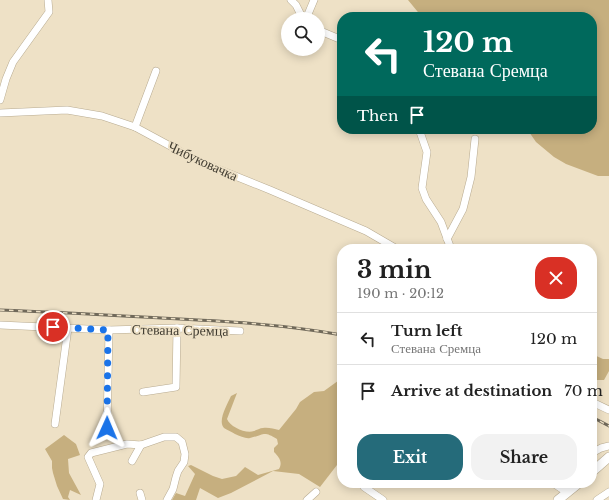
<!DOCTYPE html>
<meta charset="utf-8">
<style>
body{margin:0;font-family:"Libre Baskerville",serif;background:#f2f2f2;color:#222;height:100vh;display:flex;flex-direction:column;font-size:15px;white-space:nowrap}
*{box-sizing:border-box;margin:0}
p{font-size:13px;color:#767676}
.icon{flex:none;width:22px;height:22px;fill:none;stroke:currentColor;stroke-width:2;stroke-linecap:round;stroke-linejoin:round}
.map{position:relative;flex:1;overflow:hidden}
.sheet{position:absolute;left:337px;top:244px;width:260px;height:244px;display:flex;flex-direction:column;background:#fff;border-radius:16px;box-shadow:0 2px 10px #0003}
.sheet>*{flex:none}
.hud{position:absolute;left:337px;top:12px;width:260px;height:122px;border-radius:16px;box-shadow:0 2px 10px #0003;background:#00695c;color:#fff;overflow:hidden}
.controls{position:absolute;left:281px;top:12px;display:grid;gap:8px}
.controls a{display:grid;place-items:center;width:44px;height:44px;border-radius:50%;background:#fff;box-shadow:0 2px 10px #0003;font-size:20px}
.pin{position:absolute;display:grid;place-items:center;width:34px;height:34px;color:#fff;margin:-17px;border:2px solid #fff;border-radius:50%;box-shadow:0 1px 4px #0007}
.me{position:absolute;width:44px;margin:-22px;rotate:1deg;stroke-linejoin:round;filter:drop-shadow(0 0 3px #0008)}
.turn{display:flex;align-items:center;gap:14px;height:84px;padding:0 20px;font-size:18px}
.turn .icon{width:52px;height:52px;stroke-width:2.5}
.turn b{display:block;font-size:28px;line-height:34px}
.then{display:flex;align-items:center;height:38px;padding:0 20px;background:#0003;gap:8px;font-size:15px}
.round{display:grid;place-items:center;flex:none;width:42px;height:42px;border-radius:16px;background:#f2f2f2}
.head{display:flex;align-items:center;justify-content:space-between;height:68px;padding:0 20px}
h1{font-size:24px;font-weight:700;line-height:30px}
.button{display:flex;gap:8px;margin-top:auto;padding:8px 20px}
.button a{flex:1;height:46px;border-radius:16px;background:#256b7a;color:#fff;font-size:16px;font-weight:700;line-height:46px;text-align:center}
.button a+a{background:#f2f2f2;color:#222}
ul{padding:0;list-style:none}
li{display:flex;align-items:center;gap:12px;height:52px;padding:0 20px;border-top:1px solid #e0e0e0}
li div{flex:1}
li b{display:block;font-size:15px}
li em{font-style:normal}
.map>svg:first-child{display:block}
.green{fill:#c6af7f}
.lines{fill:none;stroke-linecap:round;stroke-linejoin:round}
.minor-casing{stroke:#b8ab91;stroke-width:8}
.major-casing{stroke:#b8ab91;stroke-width:10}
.minor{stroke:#fff;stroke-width:7}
.major{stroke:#fff;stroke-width:9}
.rail-casing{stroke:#70695a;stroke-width:3}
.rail{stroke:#eee1c6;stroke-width:1.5;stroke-dasharray:4.5;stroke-linecap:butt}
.route{stroke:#1a73e8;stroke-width:7;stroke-dasharray:0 12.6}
.labels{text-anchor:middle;stroke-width:4;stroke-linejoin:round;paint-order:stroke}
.street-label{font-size:14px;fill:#413c31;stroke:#eee1c6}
</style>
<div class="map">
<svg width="609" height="500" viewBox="0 0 609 500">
<rect width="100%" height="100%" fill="#eee1c6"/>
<g class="green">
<polygon points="408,0 609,0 609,176 598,176 566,164 554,157 536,142 527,129 592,129 592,17 422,17"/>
<polygon points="592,354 603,359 609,359 609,371 604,380 592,380"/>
<path d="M342 378V404L340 413 341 425 342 429V449L337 465 320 487 299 474 273 471 231 493 218 498 200 488 196 500H172L176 493 185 496 195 474 188 466 191 465 213 476 222 479 236 476 245 467 258 475 279 469C283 462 279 457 274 452V448L278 444 277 439C263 430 264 435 250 438 246 439 240 436 235 434 232 432 227 430 224 428 217 421 228 403 231 396L237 393 227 419C230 427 246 434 254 431 257 430 260 428 263 428 268 427 274 429 279 430L296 409 300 402 314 392 324 391Z"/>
<polygon points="64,435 76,444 80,455 68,459 69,473 81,495 70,490 68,497 70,500 63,499 57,486 53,473 52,468 52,461 45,449"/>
</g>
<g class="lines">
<g class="minor-casing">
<g id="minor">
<polyline points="291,0 296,5 303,19"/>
<polyline points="306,19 314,0"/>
<polyline points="318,30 342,40"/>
<polyline points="0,100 6,79 13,62 49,12 48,0"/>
<polyline points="0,113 67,110 102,116 135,127 198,161 270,190 366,231 397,249"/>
<polyline points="135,127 156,71"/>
<polyline points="419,129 427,152 422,188 426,199 441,222 451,249"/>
<polyline points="447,239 463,209 471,177 475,139"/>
<polyline points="0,325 109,330 177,328 240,331"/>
<polyline points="143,392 176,387 177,328"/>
<polyline points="592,402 609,410"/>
<polyline points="55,424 68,328"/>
<polyline points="107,427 109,330"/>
<polyline points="592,453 601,448 609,446"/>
<polyline points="132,461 141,445"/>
<polyline points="553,483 562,489 568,486 570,483"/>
<polyline points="364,487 383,500"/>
<polyline points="140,493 142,500"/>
<polyline points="96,500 100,484 88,457 91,453 127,444 141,445 164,437 176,437 182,442 185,454 184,462 178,471 176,477 173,489 167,500"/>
<polyline points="307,500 316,492"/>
<polyline points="597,500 609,492"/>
</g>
</g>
<g class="major-casing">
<g id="major">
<polyline points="592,472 609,457"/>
<polyline points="558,500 579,483"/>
</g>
</g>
<use href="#minor" class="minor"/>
<use href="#major" class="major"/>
<g class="rail-casing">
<g id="rail">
<path d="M0 310C54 312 107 315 161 318 222 321 282 324 342 335"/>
<polyline points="592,417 609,426"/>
</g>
</g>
<use href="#rail" class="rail"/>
</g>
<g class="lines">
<polyline class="route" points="53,327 108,330 107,428"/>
</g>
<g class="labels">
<g class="street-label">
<text transform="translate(203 161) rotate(25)" y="5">Чибуковачка</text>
<text transform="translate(180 330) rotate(1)" y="5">Стевана Сремца</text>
</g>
</g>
</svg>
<div class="controls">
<a><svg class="icon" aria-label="search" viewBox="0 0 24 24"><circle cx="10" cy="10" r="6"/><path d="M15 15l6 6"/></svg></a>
</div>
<div class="pin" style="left:53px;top:327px;background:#d93025"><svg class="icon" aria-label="arrive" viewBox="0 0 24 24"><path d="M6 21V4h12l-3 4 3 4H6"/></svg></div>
<svg class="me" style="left:107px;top:428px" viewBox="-20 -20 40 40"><path d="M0-17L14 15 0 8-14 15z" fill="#1a73e8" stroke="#fff" stroke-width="4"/></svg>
<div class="hud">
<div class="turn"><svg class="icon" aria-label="left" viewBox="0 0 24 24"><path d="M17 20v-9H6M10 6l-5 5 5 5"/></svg><div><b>120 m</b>Стевана Сремца</div></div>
<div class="then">Then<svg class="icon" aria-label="arrive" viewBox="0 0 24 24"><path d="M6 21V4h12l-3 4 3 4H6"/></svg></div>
</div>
<section class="sheet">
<div class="head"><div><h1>3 min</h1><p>190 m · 20:12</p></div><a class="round" style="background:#d93025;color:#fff"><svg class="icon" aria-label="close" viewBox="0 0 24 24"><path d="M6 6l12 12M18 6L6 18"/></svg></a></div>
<ul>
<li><svg class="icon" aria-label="left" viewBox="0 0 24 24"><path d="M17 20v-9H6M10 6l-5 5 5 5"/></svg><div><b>Turn left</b><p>Стевана Сремца</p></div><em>120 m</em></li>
<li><svg class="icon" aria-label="arrive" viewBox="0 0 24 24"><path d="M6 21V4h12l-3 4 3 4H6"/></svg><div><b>Arrive at destination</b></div><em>70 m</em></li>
</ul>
<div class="button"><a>Exit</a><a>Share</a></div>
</section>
</div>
